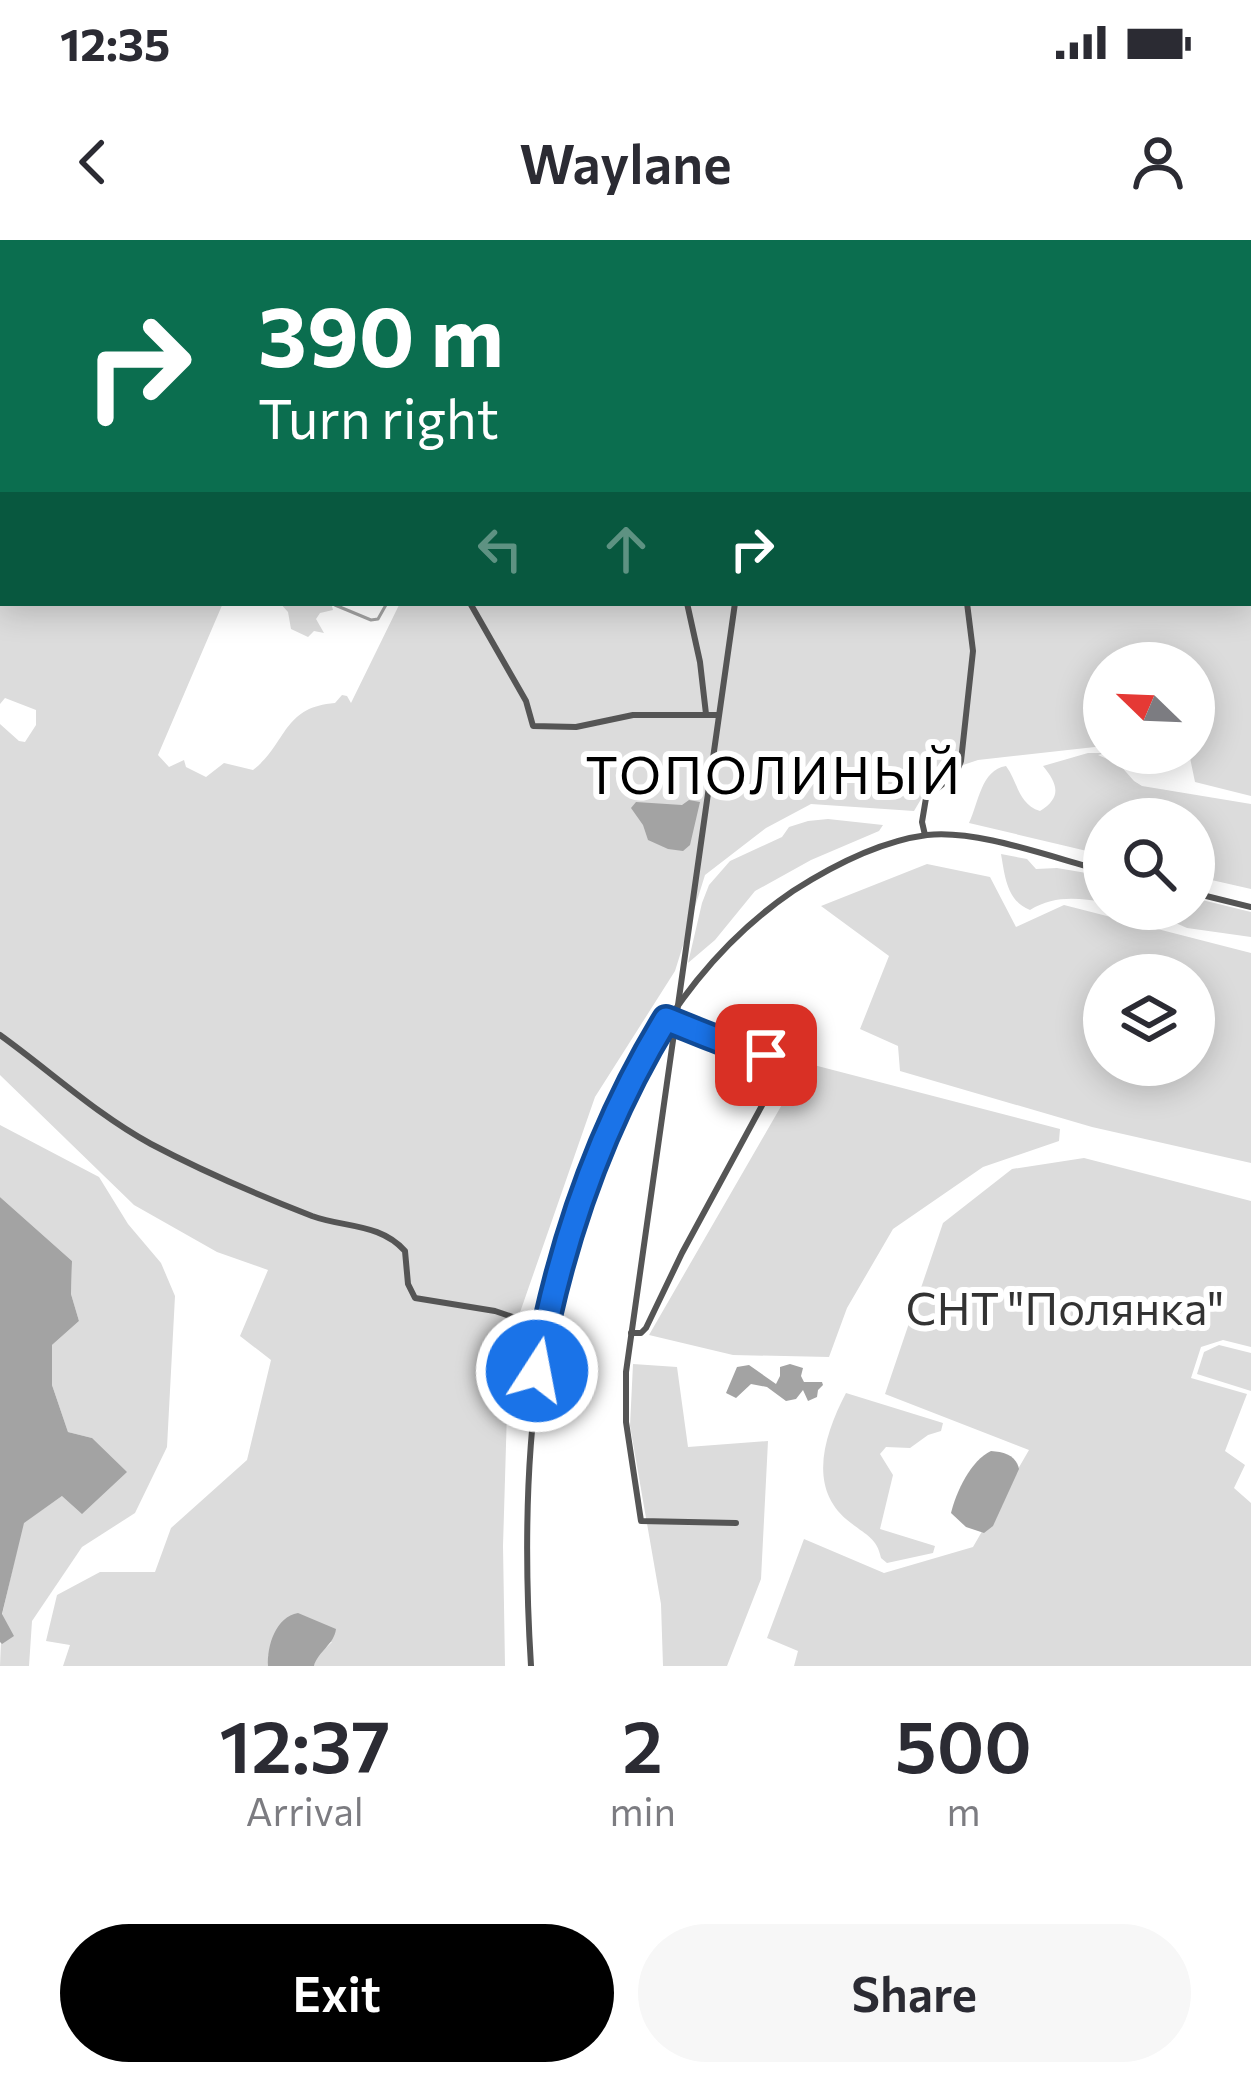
<!DOCTYPE html>
<meta charset="utf-8">
<style>
body{margin:0;font-family:Commissioner,sans-serif;background:#f7f7f7;color:#2b2b33;height:100vh;display:flex;flex-direction:column;font-size:45px;white-space:nowrap}
*{box-sizing:border-box;margin:0}
p{font-size:39px;color:#7c7c81}
.icon{flex:none;width:66px;height:66px;fill:none;stroke:currentColor;stroke-width:2;stroke-linecap:round;stroke-linejoin:round}
.map{position:relative;height:1426px;overflow:hidden}
.panel{display:flex;flex-direction:column;background:#fff;flex:1}
.panel>*{flex:none}
.guide{position:absolute;left:0px;top:0px;width:1251px;height:366px;box-shadow:0 6px 30px #0003;background:#0b6e4f;color:#fff;overflow:hidden}
.needle{width:78px;rotate:293deg}
.buttons{position:absolute;left:1083px;top:402px;display:grid;gap:24px}
.buttons a{display:grid;place-items:center;width:132px;height:132px;border-radius:50%;background:#fff;box-shadow:0 6px 30px #0003;font-size:60px}
.pin{position:absolute;display:grid;place-items:center;width:102px;height:102px;color:#fff;margin:-51px;border-radius:24px;box-shadow:0 6px 18px #0006}
.me{position:absolute;width:132px;margin:-66px;rotate:11deg;stroke-linejoin:round;filter:drop-shadow(0 0 9px #0008)}
.turn{display:flex;align-items:center;gap:42px;height:252px;padding:0 60px;font-size:54px}
.turn .icon{width:156px;height:156px;stroke-width:2.5}
.turn b{display:block;font-size:84px;line-height:102px}
.lanes{display:flex;align-items:center;height:114px;padding:0 60px;background:#0003;justify-content:center;gap:60px;direction:ltr}
.lanes .off{opacity:.35}
.eta{display:flex;justify-content:space-evenly;align-items:center;height:204px;text-align:center}
.eta b{font-size:72px;font-weight:600;line-height:84px}
.cta{display:flex;gap:24px;margin-top:auto;padding:24px 60px}
.cta a{flex:1;height:138px;border-radius:72px;background:#000;color:#fff;font-size:48px;font-weight:600;line-height:138px;text-align:center}
.cta a+a{background:#f7f7f7;color:#2b2b33}
.status{display:flex;justify-content:space-between;align-items:center;height:84px;padding:0 60px;background:#fff;direction:ltr}
.status svg{height:33px;fill:currentColor}
header{display:flex;justify-content:space-between;align-items:center;height:156px;padding:0 60px;background:#fff;font-size:54px;font-weight:600}
.map>svg:first-child{display:block}
.green{fill:#dcdcdc;fill-rule:evenodd}
.water{fill:#a3a3a3}
.lines{fill:none;stroke-linecap:round;stroke-linejoin:round}
.stream{stroke:#a3a3a3;stroke-width:3}
.minor{stroke:#555;stroke-width:6}
.route-casing{stroke:#114b97;stroke-width:30}
.route{stroke:#1a73e8;stroke-width:21}
.labels{text-anchor:middle;stroke-width:12;stroke-linejoin:round;paint-order:stroke}
.park-label{font-size:45px;fill:#333;stroke:#fff}
.quarter-label{font-size:51px;letter-spacing:3px;fill:#000;stroke:#fff}
</style>
<div class="status"><b>12:35</b><svg viewBox="0 0 49 12"><path d="M0 12V9h3v3zM5 12V6h3v6zM10 12V3h3v9zM15 12V0h3v12zM26 1h20v11H26zM47 4h2v5h-2z"/></svg></div>
<header><svg class="icon" aria-label="back" viewBox="0 0 24 24"><path d="M15 5l-7 7 7 7"/></svg>Waylane<svg class="icon" aria-label="person" viewBox="0 0 24 24"><circle cx="12" cy="8" r="4"/><path d="M4 21q1-7 8-7t8 7"/></svg></header>
<div class="map">
<svg width="1251" height="1426" viewBox="0 0 1251 1426">
<rect width="100%" height="100%" fill="#fff"/>
<g class="green">
<path d="M1067 0H1251V556L1195 542 1189 513H1194V423H1104V506L978 520 936 534 914 571 811 564 766 588 705 635 675 731 595 857 509 1104 503 1306 505 1426H314L316 1417 332 1402 268 1415V1426H63L70 1405 46 1401 57 1355 100 1332H155L171 1288 247 1220 271 1120 240 1096 268 1030 217 1012 134 965 0 835V484L19 501 25 502 36 485V470L5 458 0 464V127L3 128V363H223L158 515 169 527 184 520 186 527 206 537 224 523 253 530C287 504 282 467 335 463L342 455 347 456 351 463 400 363H1248V3H1068Z"/>
<polygon points="280,363 331,363 333,370 320,373 316,379 324,393 314,391 308,397 291,389 288,372"/>
<path d="M1088 513H1105L1098 515 1119 524 1134 541 1142 546 1251 564V649L1194 636V579H1104V615L969 583C979 562 981 530 1006 526 1018 542 1018 564 1040 571 1063 557 1057 543 1043 526Z"/>
<polygon points="828,579 883,585 879,591 811,620 755,651 715,700 688,723 702,663 709,645 730,621 782,597 789,587 808,581"/>
<path d="M1001 614 1027 619 1036 629 1057 628 1104 636V662C1078 658 1054 655 1030 670 1007 661 1005 637 1001 614Z"/>
<path d="M927 624 990 637 1016 687 1064 665 1251 713V923L1092 887 900 831 898 806 860 789 889 716 821 666ZM1104 735H1194V825H1104Z"/>
<polygon points="1194,658 1251,672 1251,697 1187,688 1144,669 1194,669"/>
<polygon points="806,823 1060,889 1059,901 983,927 893,989 847,1068 829,1117 733,1115 649,1095"/>
<polygon points="0,885 99,937 128,984 161,1023 175,1056 167,1207 135,1273 82,1307 32,1381 29,1426 0,1426 2,1375 23,1283 62,1256 92,1198 68,1192 52,1145 52,1105 79,1081 71,1054 72,1021 0,957"/>
<polygon points="1084,918 1251,961 1251,1107 1223,1100 1201,1107 1191,1138 1247,1154 1225,1211 1245,1225 1234,1248 1251,1263 1251,1426 794,1426 798,1411 767,1398 804,1299 884,1333 973,1307 1029,1210 885,1154 943,983 1012,929"/>
<polygon points="1219,1105 1251,1113 1251,1151 1197,1134 1204,1112"/>
<polygon points="633,1124 677,1127 688,1207 768,1201 761,1339 727,1426 663,1426 661,1364 630,1186"/>
<path d="M846 1153 943 1183 941 1191 928 1195 910 1208 886 1207 880 1214 893 1235 880 1289 935 1306 933 1313 887 1323 881 1318C877 1298 866 1295 851 1283 806 1250 824 1195 846 1153Z"/>
</g>
<g class="water">
<polygon points="689,560 700,562 690,605 683,611 668,609 648,600 643,585 631,568 636,562 682,565"/>
<polygon points="0,957 72,1021 71,1054 79,1081 52,1105 52,1145 68,1192 92,1198 127,1232 82,1274 62,1256 24,1283 2,1374 14,1396 2,1404 0,1402"/>
<polygon points="790,1124 803,1128 801,1136 804,1142 822,1142 823,1145 818,1150 817,1157 808,1161 803,1150 796,1159 786,1161 767,1147 751,1144 736,1158 726,1153 737,1127 749,1125 776,1144 780,1136 780,1127"/>
<path d="M991 1211C1004 1212 1016 1215 1019 1229L993 1286 984 1293 966 1287 951 1273C956 1252 971 1220 991 1211Z"/>
<path d="M298 1373 336 1389C334 1405 318 1411 314 1426H268C267 1405 276 1377 298 1373Z"/>
</g>
<g class="lines">
<polyline class="stream" points="335,365 371,380 378,379 387,363"/>
<g class="minor">
<polyline points="803,3 805,0"/>
<polyline points="470,363 526,461 533,486 576,487 633,475 717,475"/>
<polyline points="687,363 700,422 706,474"/>
<polyline points="735,363 626,1132 626,1182 641,1281 736,1283"/>
<polyline points="925,595 922,582 926,558 956,533 961,521 973,411 967,363"/>
<polyline points="1194,653 1251,667"/>
<path d="M0 795C50 831 96 874 151 904 202 931 258 955 312 976 345 988 380 983 405 1011L408 1044 415 1058 495 1071 545 1088"/>
<path d="M631 1093H641L646 1088 682 1013 779 834 784 819C744 811 714 796 675 783"/>
<path d="M531 1426C518 1218 533 1040 627 851 667 772 718 702 793 651 832 626 881 601 927 595 977 589 1053 618 1104 631"/>
</g>
</g>
<g class="lines">
<g class="route-casing">
<path id="route" d="M537 1131C559 1007 600 887 666 779 699 792 732 807 766 815"/>
</g>
<use href="#route" class="route"/>
</g>
<g class="labels">
<g class="park-label">
<text x="1065" y="1085">СНТ "Полянка"</text>
</g>
<g class="quarter-label">
<text x="774" y="554">ТОПОЛИНЫЙ</text>
</g>
</g>
</svg>
<div class="buttons">
<a><svg class="needle" viewBox="-14 -14 28 28"><path d="M0-13l5 13h-10z" fill="#e53935"/><path d="M0 13l5-13h-10z" fill="#7c7c81"/></svg></a>
<a><svg class="icon" aria-label="search" viewBox="0 0 24 24"><circle cx="10" cy="10" r="6"/><path d="M15 15l6 6"/></svg></a>
<a><svg class="icon" aria-label="layers" viewBox="0 0 24 24"><path d="M12 4l9 5-9 5-9-5zM3 14l9 5 9-5"/></svg></a>
</div>
<div class="pin" style="left:766px;top:815px;background:#d93025"><svg class="icon" aria-label="arrive" viewBox="0 0 24 24"><path d="M6 21V4h12l-3 4 3 4H6"/></svg></div>
<svg class="me" style="left:537px;top:1131px" viewBox="-20 -20 40 40"><circle r="17" fill="#1a73e8" stroke="#fff" stroke-width="3"/><path d="M0-11L8 9 0 5-8 9z" fill="#fff"/></svg>
<div class="guide">
<div class="turn"><svg class="icon" aria-label="right" viewBox="0 0 24 24"><path d="M7 20v-9h11M14 6l5 5-5 5"/></svg><div><b>390 m</b>Turn right</div></div>
<div class="lanes"><svg class="icon off" aria-label="left" viewBox="0 0 24 24"><path d="M17 20v-9H6M10 6l-5 5 5 5"/></svg><svg class="icon off" aria-label="ahead" viewBox="0 0 24 24"><path d="M12 20V5M6 11l6-6 6 6"/></svg><svg class="icon" aria-label="right" viewBox="0 0 24 24"><path d="M7 20v-9h11M14 6l5 5-5 5"/></svg></div>
</div>
</div>
<section class="panel">
<div class="eta">
<div><b>12:37</b><p>Arrival</p></div>
<div><b>2</b><p>min</p></div>
<div><b>500</b><p>m</p></div>
</div>
<div class="cta"><a>Exit</a><a>Share</a></div>
</section>
